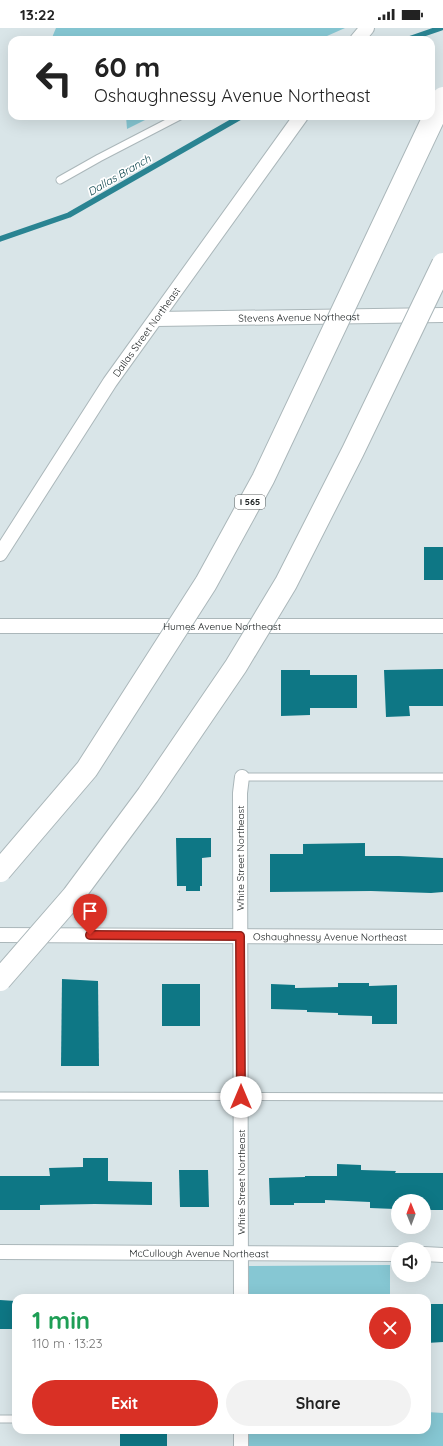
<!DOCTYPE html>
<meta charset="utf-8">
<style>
body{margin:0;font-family:Quicksand,sans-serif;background:#f2f2f2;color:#222;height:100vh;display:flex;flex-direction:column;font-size:15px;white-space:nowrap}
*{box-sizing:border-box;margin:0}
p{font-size:13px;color:#767676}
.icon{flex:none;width:22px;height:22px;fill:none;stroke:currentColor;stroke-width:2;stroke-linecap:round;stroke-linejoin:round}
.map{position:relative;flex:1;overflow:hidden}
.side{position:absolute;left:12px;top:1266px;width:419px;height:140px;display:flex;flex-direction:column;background:#fff;border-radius:12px;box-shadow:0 4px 16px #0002}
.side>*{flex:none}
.hud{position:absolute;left:8px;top:8px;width:427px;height:84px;border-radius:12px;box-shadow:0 4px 16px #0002;background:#fff;color:#222;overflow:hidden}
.needle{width:26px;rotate:359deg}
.buttons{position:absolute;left:391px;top:1166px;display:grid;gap:8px}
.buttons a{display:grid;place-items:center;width:40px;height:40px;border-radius:50%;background:#fff;box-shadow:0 4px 16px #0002;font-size:20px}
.pin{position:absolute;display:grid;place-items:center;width:34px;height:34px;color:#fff;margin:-41px -17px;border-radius:50% 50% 50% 0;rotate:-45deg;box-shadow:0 0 4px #0007}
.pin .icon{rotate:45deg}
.me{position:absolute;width:44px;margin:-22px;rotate:0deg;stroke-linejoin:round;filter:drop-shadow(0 0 3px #0008)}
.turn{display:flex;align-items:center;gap:14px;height:84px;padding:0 20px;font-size:18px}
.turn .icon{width:52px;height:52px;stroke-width:2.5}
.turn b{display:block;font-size:28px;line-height:34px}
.round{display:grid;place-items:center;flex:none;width:42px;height:42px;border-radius:21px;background:#f2f2f2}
.overview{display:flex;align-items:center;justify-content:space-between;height:68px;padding:0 20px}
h1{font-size:24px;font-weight:800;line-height:30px;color:#1e9e55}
.cta{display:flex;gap:8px;margin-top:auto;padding:8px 20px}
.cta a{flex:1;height:46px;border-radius:24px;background:#d93025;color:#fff;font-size:16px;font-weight:800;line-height:46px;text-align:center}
.cta a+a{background:#f2f2f2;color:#222}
.status{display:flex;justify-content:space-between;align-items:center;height:28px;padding:0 20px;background:#fff;direction:ltr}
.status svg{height:11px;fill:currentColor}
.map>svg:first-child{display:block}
.green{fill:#86c7d3}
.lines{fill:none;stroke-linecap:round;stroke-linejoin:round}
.stream{stroke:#2a8492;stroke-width:5.5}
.building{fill:#0e7785}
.lane-casing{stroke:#abb7ba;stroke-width:9}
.street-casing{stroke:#abb7ba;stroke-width:16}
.lane{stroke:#fff;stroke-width:7}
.street{stroke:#fff;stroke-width:14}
.highway-bridge-casing{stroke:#abb7ba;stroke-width:24;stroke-linecap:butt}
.highway-bridge{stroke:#fff;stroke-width:22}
.route-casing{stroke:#8d1f18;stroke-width:10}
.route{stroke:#d93025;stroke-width:7}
.labels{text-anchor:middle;stroke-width:3.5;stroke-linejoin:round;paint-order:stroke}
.shield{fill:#fff;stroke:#5a5e5f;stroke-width:1}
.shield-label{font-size:9px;font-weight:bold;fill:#14191a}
.street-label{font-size:10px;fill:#14191a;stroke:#fff}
.water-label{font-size:11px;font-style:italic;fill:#043e46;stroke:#fff}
</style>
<div class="status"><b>13:22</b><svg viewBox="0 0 49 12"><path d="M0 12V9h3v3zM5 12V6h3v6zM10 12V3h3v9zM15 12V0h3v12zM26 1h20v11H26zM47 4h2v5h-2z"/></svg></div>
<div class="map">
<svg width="443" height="1418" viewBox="0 0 443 1418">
<rect width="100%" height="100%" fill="#d9e5e8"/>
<g class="green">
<polygon points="56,0 345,0 318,12 51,12"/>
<polygon points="126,88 153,88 127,101"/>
<polygon points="390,1237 390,1270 248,1270 248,1238"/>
<polygon points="427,1384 443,1385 443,1418 249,1418 249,1402 427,1402"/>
</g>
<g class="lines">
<g class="stream">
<polyline points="406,12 441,0"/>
<polyline points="0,211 69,187 242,88"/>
</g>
</g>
<g class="building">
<rect x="424" y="519" width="19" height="33"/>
<polygon points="443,641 443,678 409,678 410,688 386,689 384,642"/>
<polygon points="281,642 310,642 310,647 357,647 357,680 310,680 310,687 281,688"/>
<polygon points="176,810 211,810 211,829 202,830 202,858 200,858 200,863 186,863 186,858 177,858"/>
<polygon points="365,815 365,828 399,828 443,830 443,864 431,865 371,863 270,864 270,826 303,826 303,816"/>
<polygon points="62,951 98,953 99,1038 61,1038"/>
<polygon points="338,955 369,955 369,958 397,957 397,996 372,996 372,988 338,987 338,985 307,984 307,982 271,981 271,956 295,957 295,960 338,959"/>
<rect x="162" y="956" width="38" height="42"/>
<polygon points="83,1130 108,1130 108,1153 152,1154 152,1177 95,1176 40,1177 40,1182 0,1182 0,1148 50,1148 49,1140 83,1139"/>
<polygon points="337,1136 361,1137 361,1142 396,1143 395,1145 443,1145 443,1182 424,1182 424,1173 395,1173 395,1181 370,1180 370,1174 325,1172 325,1175 294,1175 294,1177 270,1177 269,1150 305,1149 305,1148 337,1148"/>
<polygon points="179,1142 208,1142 209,1179 180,1179"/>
<polygon points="0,1272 16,1273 16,1301 0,1301"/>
<polygon points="427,1276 443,1276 443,1314 427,1315"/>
<rect x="120" y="1402" width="47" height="16"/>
</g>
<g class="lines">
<g class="lane-casing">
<g id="lane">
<polyline points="60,152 99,130 180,88"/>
<polyline points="242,749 443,749"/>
<polyline points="0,1068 443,1069"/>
<polyline points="0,1391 16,1391"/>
</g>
</g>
<g class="street-casing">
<g id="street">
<polyline points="357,12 367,0"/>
<path id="s1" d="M156 291 443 287"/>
<path id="s2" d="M0 526 110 354 301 88"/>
<path id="s3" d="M0 598H443"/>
<path id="s4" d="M0 907 443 909"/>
<path id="s5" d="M0 1224 398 1226"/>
<polyline points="424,1226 443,1227"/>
<polyline points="241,1270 240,765 242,749"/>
<polyline points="241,1402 241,1418"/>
</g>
</g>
<use href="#lane" class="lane"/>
<use href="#street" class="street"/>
<g class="highway-bridge-casing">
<g id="highway-bridge">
<polyline points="0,843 87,741 206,555 263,451 443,70"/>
<polyline points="0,952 73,868 148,767 236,638 286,555 353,423 443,236"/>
</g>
</g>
<use href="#highway-bridge" class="highway-bridge"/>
</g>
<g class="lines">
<g class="route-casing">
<polyline id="route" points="90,907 240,908 241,1069"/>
</g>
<use href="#route" class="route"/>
</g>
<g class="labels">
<rect class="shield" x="235" y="467" width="30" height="14" rx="3"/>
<g class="shield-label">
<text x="250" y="477">I 565</text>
</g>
<g class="street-label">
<text dy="4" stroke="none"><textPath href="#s1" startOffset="143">Stevens Avenue Northeast</textPath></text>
<text dy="4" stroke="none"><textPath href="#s2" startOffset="266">Dallas Street Northeast</textPath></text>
<text dy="4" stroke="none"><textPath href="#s3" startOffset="222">Humes Avenue Northeast</textPath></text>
<text transform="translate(240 830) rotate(-90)" y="4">White Street Northeast</text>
<text dy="4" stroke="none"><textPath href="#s4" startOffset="330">Oshaughnessy Avenue Northeast</textPath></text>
<text transform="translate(241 1154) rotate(-90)" y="4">White Street Northeast</text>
<text dy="4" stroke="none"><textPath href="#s5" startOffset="199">McCullough Avenue Northeast</textPath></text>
</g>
<g class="water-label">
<text transform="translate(119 147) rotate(-30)" y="4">Dallas Branch</text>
</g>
</g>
</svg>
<div class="buttons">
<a><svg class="needle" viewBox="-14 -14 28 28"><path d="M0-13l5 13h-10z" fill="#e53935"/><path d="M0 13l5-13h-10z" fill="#767676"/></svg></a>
<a><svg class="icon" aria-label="sound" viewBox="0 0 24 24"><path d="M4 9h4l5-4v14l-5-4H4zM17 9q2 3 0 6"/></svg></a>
</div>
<div class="pin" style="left:90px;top:907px;background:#d93025"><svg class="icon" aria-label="arrive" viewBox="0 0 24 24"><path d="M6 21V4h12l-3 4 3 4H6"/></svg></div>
<svg class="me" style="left:241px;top:1069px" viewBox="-20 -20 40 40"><circle r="19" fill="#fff"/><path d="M0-13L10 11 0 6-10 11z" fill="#d93025"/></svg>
<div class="hud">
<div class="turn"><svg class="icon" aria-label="left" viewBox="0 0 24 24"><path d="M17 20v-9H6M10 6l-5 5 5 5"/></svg><div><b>60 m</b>Oshaughnessy Avenue Northeast</div></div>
</div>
<section class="side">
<div class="overview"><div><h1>1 min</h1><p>110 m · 13:23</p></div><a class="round" style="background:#d93025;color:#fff"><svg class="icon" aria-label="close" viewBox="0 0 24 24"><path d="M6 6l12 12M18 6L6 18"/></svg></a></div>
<div class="cta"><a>Exit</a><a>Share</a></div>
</section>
</div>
